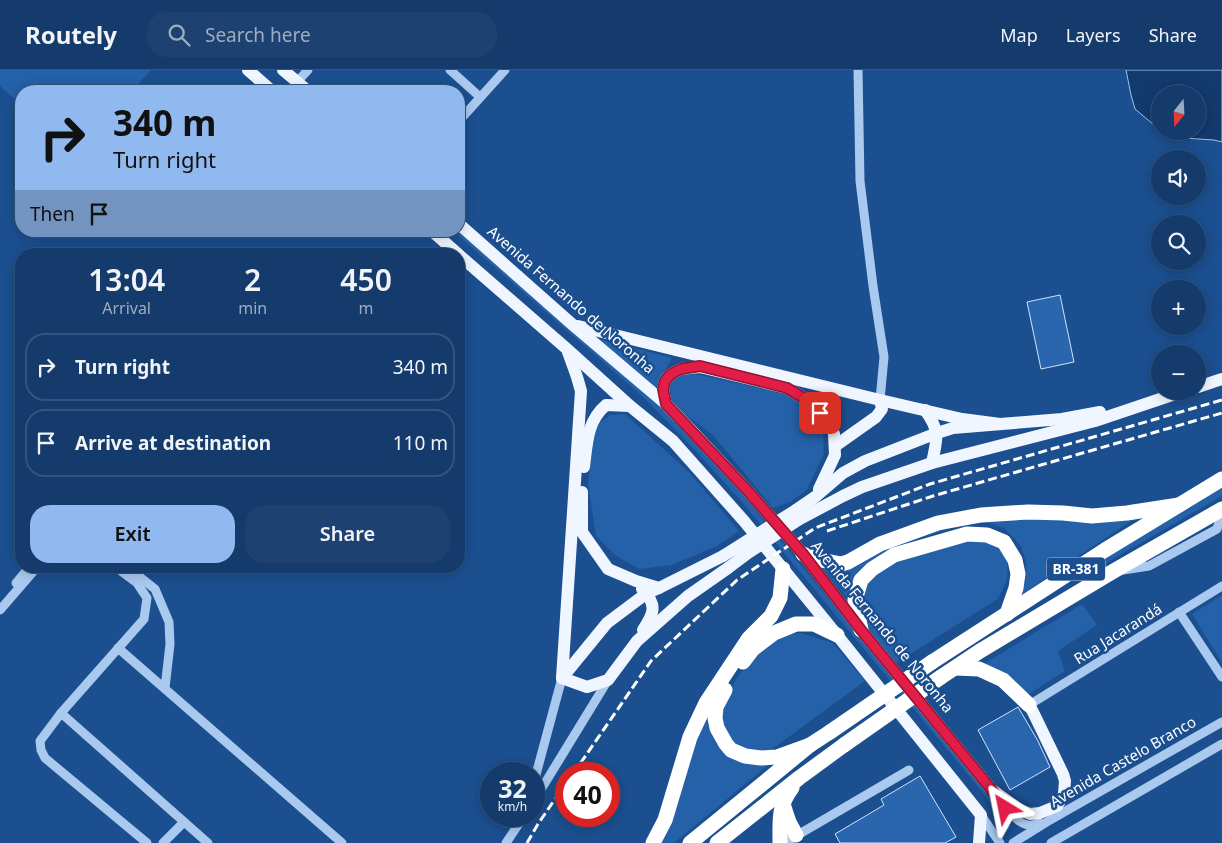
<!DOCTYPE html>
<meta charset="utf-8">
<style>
body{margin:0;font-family:"Noto Sans",sans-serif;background:#1d4271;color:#f1f3f6;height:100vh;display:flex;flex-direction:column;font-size:19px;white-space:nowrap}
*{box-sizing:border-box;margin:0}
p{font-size:16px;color:#9dadc1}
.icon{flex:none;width:28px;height:28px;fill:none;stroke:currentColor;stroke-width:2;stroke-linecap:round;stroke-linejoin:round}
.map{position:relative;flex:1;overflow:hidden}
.details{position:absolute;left:15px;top:178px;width:450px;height:325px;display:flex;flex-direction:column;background:#143b6b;border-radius:20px;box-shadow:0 2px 12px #0003,0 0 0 1px #33557e}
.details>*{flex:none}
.banner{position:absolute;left:15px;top:15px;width:450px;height:152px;border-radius:20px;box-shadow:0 2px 12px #0003,0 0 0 1px #33557e;background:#90b9f0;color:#111;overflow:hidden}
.needle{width:32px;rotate:198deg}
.fabs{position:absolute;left:1151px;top:15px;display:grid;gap:10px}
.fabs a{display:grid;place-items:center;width:55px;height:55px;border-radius:50%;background:#143b6b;box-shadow:0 2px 12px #0003,0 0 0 1px #33557e;font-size:25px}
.speed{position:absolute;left:480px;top:692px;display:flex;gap:10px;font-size:25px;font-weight:700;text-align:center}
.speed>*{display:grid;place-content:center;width:65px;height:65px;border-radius:50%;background:#143b6b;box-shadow:0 2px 12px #0003,0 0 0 1px #33557e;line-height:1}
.speed small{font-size:12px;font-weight:400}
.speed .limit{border:8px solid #d22;background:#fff;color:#111}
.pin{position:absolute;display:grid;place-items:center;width:42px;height:42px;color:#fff;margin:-21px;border-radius:10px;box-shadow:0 2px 8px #0006}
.me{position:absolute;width:55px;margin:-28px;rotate:325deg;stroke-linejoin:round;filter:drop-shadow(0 0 4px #0008)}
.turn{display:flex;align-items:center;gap:18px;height:105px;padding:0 15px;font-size:22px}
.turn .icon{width:65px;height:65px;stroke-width:2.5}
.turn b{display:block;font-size:35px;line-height:42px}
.then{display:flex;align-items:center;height:48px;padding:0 15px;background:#0003;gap:10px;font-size:19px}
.eta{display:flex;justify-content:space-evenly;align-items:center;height:85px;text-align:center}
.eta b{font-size:30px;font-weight:600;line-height:35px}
.button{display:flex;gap:10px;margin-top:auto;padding:10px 15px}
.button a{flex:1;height:58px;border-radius:20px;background:#90b9f0;color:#111;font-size:20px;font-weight:600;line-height:58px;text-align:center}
.button a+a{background:#1d4271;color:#f1f3f6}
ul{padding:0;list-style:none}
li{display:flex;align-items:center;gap:15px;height:68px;margin:0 10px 8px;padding:0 5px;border:2px solid #33557e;border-radius:20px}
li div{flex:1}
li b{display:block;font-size:19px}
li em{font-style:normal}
header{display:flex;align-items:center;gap:30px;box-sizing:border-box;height:70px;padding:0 25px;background:#143b6b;border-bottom:1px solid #33557e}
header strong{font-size:24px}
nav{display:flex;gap:28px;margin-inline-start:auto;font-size:18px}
.search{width:350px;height:45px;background:#1d4271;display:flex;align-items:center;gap:12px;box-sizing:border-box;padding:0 18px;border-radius:20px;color:#9dadc1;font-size:19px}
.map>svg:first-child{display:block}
.green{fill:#2461a8}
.water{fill:#123a6d;stroke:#9cc4f0}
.building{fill:#2a66ad;stroke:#cfe3fa}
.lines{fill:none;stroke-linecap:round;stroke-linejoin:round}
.minor{stroke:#a9c9ee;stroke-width:9}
.major{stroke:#f0f6ff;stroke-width:12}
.highway{stroke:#fff;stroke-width:15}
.rail{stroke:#fff;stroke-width:3;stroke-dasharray:9 4;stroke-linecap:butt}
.major-bridge{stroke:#f0f6ff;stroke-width:12}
.highway-bridge{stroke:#fff;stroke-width:15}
.route-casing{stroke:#92132f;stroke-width:12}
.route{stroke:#e11d48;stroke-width:9}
.labels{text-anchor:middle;stroke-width:5;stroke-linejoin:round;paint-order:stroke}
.shield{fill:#1b4f8f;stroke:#bbcadd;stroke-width:1}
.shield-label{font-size:14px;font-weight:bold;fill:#fff}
.street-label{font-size:15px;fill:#fff;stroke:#1b4f8f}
</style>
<header>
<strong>Routely</strong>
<div class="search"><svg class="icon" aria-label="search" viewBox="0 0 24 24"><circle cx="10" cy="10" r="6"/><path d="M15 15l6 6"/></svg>Search here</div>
<nav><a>Map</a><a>Layers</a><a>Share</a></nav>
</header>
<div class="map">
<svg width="1222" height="773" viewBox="0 0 1222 773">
<rect width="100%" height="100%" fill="#1b4f8f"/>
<g class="green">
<polygon points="0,0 151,0 132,21 21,21 21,35 0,16"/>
<polygon points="453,161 459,161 673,348 700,377 748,431 988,722 1012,758 1006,761 984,724 741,431 693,378 642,326"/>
<polygon points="595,268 672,288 653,322"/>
<path d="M681 304 700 305 785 324 805 335 821 358 823 366 824 383 807 420 790 432 773 438 713 365 673 335C670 319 666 315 681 304Z"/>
<polygon points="625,344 689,402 739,461 717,476 672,495 639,499 616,486 596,466 588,414 592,374 599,353 610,345"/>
<polygon points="1222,414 1222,426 1094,500 1092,495"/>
<polygon points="1141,444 1021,525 1026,510 1026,492 1021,476 1004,458 986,452 958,456 928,465 884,482 865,496 851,532 823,499 836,500 873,483 941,458 984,449"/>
<polygon points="987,469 999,475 1008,491 1007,510 998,529 896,593 861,553 859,530 866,511 897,488 958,472"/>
<polygon points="1222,525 1222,593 1192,544"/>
<polygon points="1082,534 1097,555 1058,581 1065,601 1027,625 982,595"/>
<polygon points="801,563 833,573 865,611 768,682 734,677 720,653 721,637 738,606 773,569 786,564"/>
<polygon points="709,638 718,669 767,694 767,696 674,773 660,773 691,679"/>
</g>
<polygon class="water" points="1126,0 1222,0 1222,72 1214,70 1168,67 1162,61 1198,61 1198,24 1160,24 1160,60 1135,39 1131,25"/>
<g class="building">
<polygon points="1060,225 1074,292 1041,299 1027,232"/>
<polygon points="1018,637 1038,671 1050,697 1010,720 978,660"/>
<polygon points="920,706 956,767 945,773 840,773 835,764 884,735 881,729"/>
</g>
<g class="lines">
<g class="minor">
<polyline points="450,0 480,27"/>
<polyline points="858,0 860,111 873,216 884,287 880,330"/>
<polyline points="297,12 308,0"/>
<polyline points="459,51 505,0"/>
<polyline points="114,496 137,513 147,528 144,549 61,643 208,773"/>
<polyline points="126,496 155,519 169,552 170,574 165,618"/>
<polyline points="1123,500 1149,496 1217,459 1222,442"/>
<polyline points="16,513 30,496"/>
<polyline points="0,540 38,496"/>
<polyline points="1179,542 1222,607"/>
<polyline points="118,578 342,773"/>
<polyline points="1029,635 1222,516"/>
<polyline points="61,643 40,671 41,680 45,688 147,773"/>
<polyline points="534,712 562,608"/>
<path d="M997 727C1004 737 1019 757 1032 755 1035 755 1037 753 1040 753"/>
<polyline points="534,731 608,610"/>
<polyline points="981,745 1000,773"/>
<polyline points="163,773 184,752"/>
<polyline points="506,773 524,746"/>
<polyline points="784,773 909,700"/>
<polyline points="1013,773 1050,750 1222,652"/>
<polyline points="1051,773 1222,674"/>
</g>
<g class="major">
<polyline points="248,0 272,21"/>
<polyline points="283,0 308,21"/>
<polyline points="459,154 573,255 666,334 689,358 747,420 803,484 861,560 991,719 1020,740 1030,744 1040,743 1057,736 1064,724 1065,711 1063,704 1033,642 1029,635"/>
<polyline points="432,161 458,184"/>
<polyline points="459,185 567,279 630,336 673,371 744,451 837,565 981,745 979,773"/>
<polyline points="578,256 880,330 962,349 1000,354"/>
<polyline points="1198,317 1222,309"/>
<polyline points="666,334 663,319 665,311 671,304 681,299 700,297 787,318 810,332 830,353 834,364 835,385 819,419"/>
<path d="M925 340C941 362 937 368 932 393"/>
<polyline points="835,376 876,347 882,339 880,330"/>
<path d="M584 397C587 373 587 351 606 335L630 336"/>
<polyline points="582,422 582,462 608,499 636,511 659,518"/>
<polyline points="796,440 815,427 843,403 865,391 937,363 953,358 1062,349 1100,342"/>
<polyline points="798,450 843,426 862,417 932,393 1095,351 1184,321"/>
<path d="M642 519C658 535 654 543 643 560"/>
<polyline points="562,608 581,321 577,307 568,282"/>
<polyline points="562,608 587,617 608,610 637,571 688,526 728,498"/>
<polyline points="562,608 607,553 647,523 659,518 723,486"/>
</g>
<g class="highway">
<polyline points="803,484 821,490 841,494 848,492 880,474 938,453 981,445 1028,442 1063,443 1092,446 1127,443 1179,435"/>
<polyline points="861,560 855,530 861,510 872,499 894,485 967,464 987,465 1004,472 1015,490 1018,504 1016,518 1007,544"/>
<polyline points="743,592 753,579 774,563 796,554 814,554 837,565"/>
<polyline points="932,592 1105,480 1222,409"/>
<polyline points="956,598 979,599 1003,610 1029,635"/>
<polyline points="941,607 980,581 1112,502 1222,439"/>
<polyline points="725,620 716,637 715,648 717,658 726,674 731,680 745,686 761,688 777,687 810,675"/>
<polyline points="784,737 789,752 796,765"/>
<polyline points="653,773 665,750 690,667 706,633 749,568 771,546 780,528 783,499"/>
<polyline points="690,773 810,675 830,662"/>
<polyline points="717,773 799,708 844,675"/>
<path d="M780 773C780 751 778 736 792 718"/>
</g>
<g class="rail">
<polyline points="827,461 933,426 1222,343"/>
<polyline points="573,704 651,591 737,510 815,458 930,414 1222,330"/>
<polyline points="527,773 538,754 566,713"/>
</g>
<g class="major-bridge">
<polyline points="723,486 796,440"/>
<polyline points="728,498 748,483 798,450"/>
</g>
<g class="highway-bridge">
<polyline points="830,662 932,592"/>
<polyline points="844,675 941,607"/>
</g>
</g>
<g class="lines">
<g class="route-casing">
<polyline id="route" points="820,343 810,332 787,318 700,296 681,299 671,304 665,311 663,319 666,334 747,420 803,484 861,560 991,719 1005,738"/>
</g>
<use href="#route" class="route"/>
</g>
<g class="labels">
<rect class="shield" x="1047" y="487.5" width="58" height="23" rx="4"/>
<g class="shield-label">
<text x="1076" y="504">BR-381</text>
</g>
<g class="street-label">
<text transform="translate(571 230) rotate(41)" y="5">Avenida Fernando de Noronha</text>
<text transform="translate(882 557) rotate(51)" y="5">Avenida Fernando de Noronha</text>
<text transform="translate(1118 564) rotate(-32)" y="5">Rua Jacarandá</text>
<text transform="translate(1123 692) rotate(-30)" y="5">Avenida Castelo Branco</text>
</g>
</g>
</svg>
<div class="fabs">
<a><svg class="needle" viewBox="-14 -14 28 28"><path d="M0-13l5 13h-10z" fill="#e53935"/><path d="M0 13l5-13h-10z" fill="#9dadc1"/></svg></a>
<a><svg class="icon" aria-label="sound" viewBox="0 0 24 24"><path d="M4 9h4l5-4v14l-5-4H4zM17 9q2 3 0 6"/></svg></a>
<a><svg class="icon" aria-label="search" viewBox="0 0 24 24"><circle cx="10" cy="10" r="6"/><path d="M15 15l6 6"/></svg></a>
<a>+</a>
<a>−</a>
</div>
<div class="speed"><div>32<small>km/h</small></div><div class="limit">40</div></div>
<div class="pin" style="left:820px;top:343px;background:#d93025"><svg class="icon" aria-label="arrive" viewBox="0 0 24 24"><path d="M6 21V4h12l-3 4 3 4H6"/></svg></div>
<svg class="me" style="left:1005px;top:738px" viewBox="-20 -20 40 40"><path d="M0-17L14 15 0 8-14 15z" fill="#e11d48" stroke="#fff" stroke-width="4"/></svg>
<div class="banner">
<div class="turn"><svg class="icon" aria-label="right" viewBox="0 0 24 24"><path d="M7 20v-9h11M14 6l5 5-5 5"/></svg><div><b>340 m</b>Turn right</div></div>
<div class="then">Then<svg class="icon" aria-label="arrive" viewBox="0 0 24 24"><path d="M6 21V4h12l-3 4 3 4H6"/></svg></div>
</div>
<section class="details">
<div class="eta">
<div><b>13:04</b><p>Arrival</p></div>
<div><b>2</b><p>min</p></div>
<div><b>450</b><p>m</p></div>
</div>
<ul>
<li><svg class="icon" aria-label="right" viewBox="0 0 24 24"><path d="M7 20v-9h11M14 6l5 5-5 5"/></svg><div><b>Turn right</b></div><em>340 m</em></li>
<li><svg class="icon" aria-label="arrive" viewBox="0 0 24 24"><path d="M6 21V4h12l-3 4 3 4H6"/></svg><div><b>Arrive at destination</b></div><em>110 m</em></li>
</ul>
<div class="button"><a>Exit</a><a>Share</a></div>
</section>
</div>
